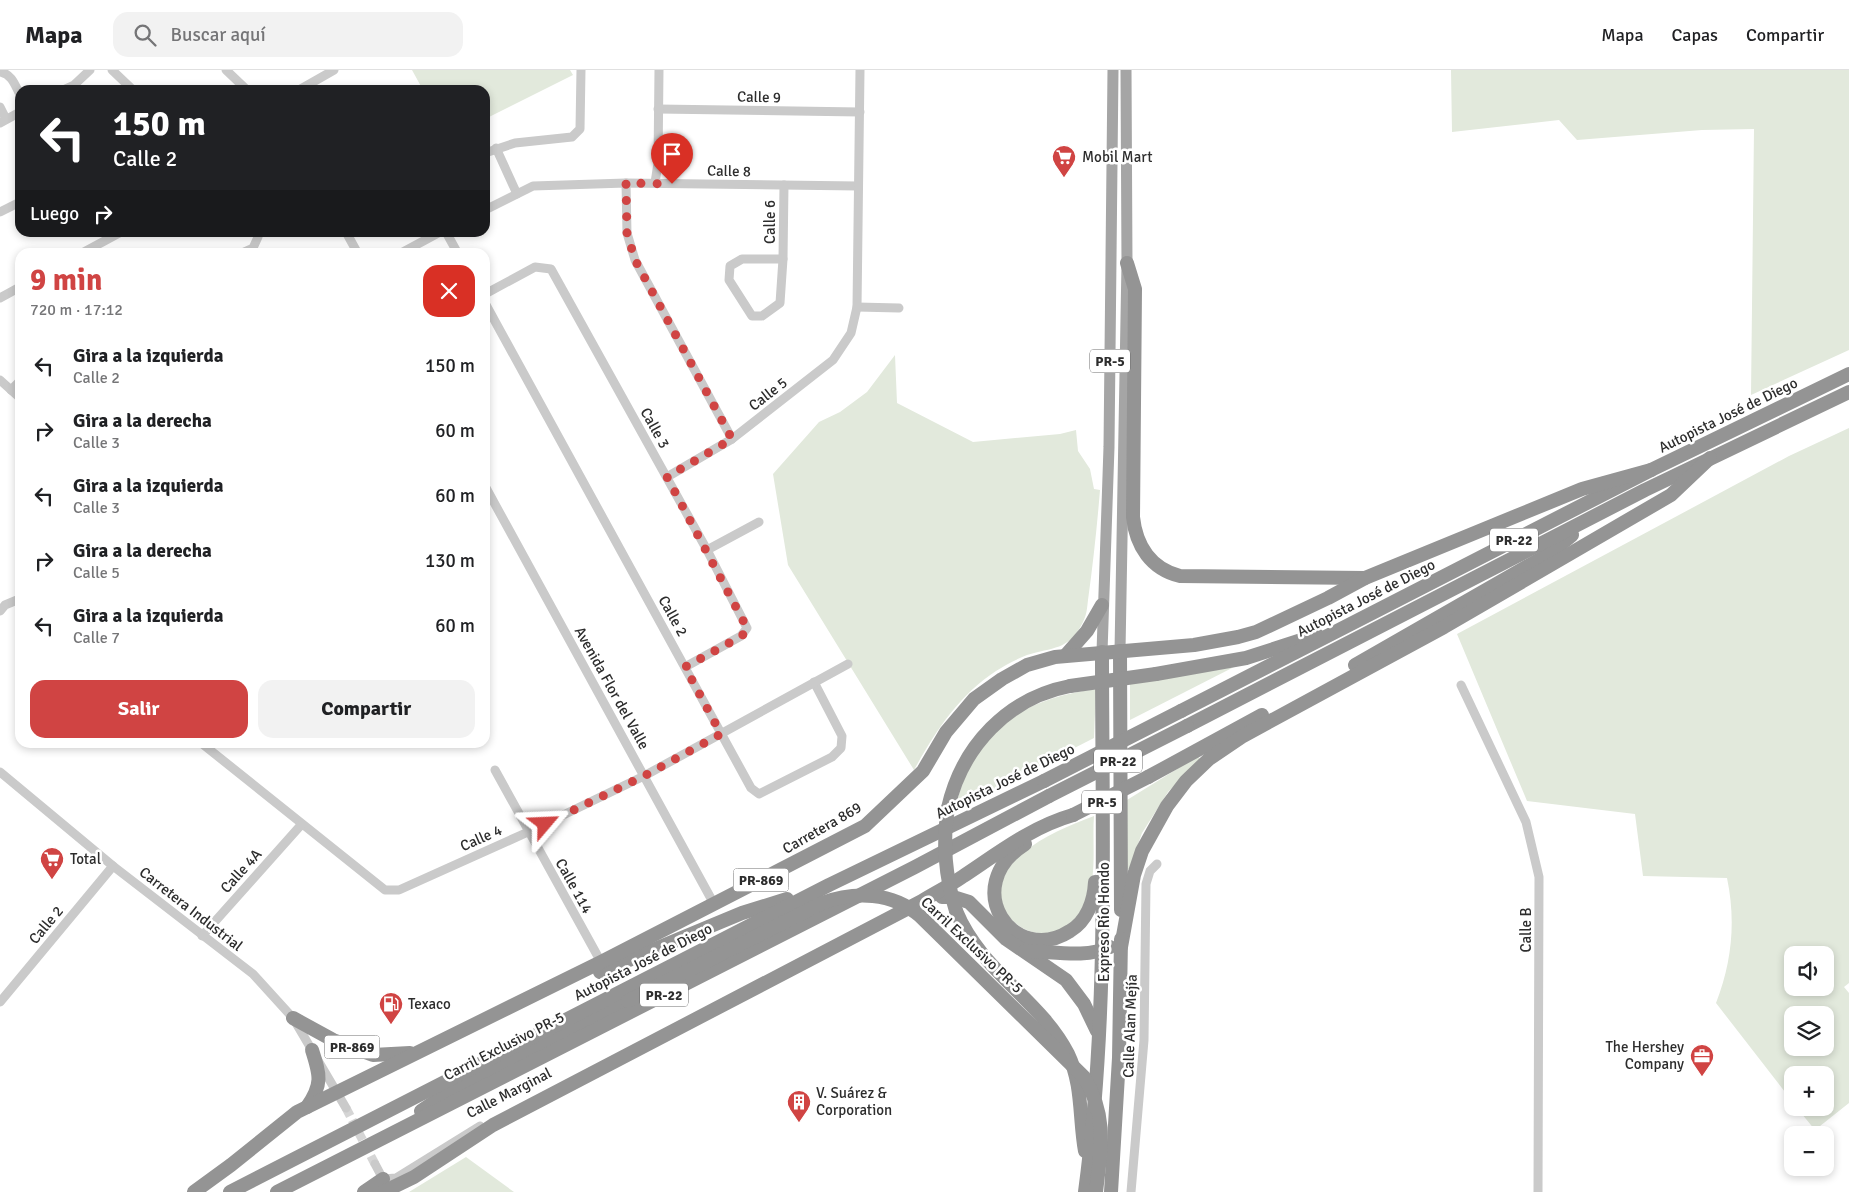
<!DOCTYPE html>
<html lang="es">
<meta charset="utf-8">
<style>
body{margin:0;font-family:Signika,sans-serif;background:#f2f2f2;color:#202124;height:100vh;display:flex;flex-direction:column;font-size:19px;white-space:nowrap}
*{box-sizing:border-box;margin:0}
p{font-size:16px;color:#757577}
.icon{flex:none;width:28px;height:28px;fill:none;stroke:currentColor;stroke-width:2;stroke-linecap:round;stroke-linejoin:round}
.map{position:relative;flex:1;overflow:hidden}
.sheet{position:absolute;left:15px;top:178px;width:475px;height:500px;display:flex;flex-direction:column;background:#fff;border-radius:15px;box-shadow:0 2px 8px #0003}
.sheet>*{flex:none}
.guide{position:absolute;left:15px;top:15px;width:475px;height:152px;border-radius:15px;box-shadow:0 2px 8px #0003;background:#202124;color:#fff;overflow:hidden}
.buttons{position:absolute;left:1784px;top:876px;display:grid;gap:10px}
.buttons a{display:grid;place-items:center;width:50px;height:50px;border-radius:10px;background:#fff;box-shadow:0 2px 8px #0003;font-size:25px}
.pin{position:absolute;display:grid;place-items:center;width:42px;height:42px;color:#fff;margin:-51px -21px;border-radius:50% 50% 50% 0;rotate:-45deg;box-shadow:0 0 5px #0007}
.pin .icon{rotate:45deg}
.me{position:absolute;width:55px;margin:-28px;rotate:64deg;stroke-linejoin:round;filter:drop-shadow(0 0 4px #0008)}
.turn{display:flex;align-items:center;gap:18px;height:105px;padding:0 15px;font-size:22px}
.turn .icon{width:65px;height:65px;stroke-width:2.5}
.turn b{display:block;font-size:35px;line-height:42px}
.then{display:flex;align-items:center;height:48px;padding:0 15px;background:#0003;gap:10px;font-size:19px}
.round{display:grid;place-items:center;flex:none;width:52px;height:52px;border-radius:15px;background:#f2f2f2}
.head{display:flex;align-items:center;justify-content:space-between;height:85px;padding:0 15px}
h1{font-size:30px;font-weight:700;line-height:38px;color:#d04443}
.button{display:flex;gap:10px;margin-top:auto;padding:10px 15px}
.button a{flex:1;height:58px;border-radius:15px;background:#d04443;color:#fff;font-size:20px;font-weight:700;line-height:58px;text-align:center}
.button a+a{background:#f2f2f2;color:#202124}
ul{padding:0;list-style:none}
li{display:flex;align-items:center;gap:15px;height:65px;padding:0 15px}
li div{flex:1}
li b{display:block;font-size:19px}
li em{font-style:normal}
header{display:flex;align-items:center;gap:30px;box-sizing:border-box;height:70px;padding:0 25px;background:#fff;border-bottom:1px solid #e0e0e0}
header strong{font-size:24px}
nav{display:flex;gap:28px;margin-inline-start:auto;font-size:18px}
.search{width:350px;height:45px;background:#f2f2f2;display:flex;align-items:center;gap:12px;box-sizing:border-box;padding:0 18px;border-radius:15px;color:#757577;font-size:19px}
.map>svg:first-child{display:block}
.green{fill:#e2e9dc;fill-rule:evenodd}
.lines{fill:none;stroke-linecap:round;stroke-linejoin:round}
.minor-tunnel{stroke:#d5d5d5;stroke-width:9;stroke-dasharray:9 4.5;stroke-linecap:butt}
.minor{stroke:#cacaca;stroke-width:9}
.major{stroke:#a5a5a5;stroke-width:11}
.highway{stroke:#949494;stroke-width:14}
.highway-bridge{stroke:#949494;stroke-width:14}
.route{stroke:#d04443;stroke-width:9;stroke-dasharray:0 16.2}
.labels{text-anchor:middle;stroke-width:5;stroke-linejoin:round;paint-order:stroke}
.shield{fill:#fff;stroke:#6c6c6c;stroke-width:1}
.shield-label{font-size:14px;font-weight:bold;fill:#2d2d2d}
.street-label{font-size:15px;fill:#2d2d2d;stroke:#fff}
.poi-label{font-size:15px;fill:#2d2d2d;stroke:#fff;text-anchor:start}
</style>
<header>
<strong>Mapa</strong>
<div class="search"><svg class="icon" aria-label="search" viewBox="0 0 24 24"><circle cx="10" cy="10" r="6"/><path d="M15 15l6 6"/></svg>Buscar aquí</div>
<nav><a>Mapa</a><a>Capas</a><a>Compartir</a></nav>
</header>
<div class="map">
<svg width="1849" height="1122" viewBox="0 0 1849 1122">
<rect width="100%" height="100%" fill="#fff"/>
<g class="green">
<polygon points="412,0 570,0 573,5 485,49 485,20 438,20 435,15 423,20"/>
<polygon points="1451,0 1849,0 1849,280 1751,325 1754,59 1702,60 1577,70 1559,50 1452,62"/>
<path d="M895 285 897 333 973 372 1060 364 1076 360 1078 381 1090 399 1094 419 1100 420C1097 457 1093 494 1088 530 1087 538 1087 544 1083 552 1069 581 1052 577 1027 585 1017 589 1005 595 996 601 959 625 935 662 914 700L788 495 773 404 819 352 840 342 867 322Z"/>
<path d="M1849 358V913L1844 917 1849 923V1033L1815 1060 1797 1038H1825V1005H1792V1031L1716 933C1732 892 1736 851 1727 808L1643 806 1635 744 1527 731 1457 564 1789 386ZM1792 885H1825V918H1792ZM1792 945H1825V978H1792Z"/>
<polygon points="1234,597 1130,650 1130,614"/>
<path d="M1096 619 1094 668 955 739C973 662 1020 629 1096 619Z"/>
<polygon points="1198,686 1200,689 1168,722 1142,763 1129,799 1126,799 1127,730"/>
<path d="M1094 746C1092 771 1097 802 1088 826 1058 908 956 838 1023 783 1043 766 1070 755 1094 746Z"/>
<polygon points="466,1087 514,1122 409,1122"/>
</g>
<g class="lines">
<polyline class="minor-tunnel" points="346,1038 375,1094"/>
<g class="minor">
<polyline points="112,0 133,20"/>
<polyline points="226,0 247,20"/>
<path d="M0 2C12 4 15 15 20 25"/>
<polyline points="63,20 74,15 90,0"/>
<polyline points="299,20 334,0"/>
<polyline points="0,37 6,49"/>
<polyline points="658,39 860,42"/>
<polyline points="0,53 20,42"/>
<polyline points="496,78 517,124"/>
<polyline points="485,83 515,73 572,67 580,59 581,0"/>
<polyline points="626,113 627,163 635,190 732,369"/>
<polyline points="655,113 658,93 659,0"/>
<polyline points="485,140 533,116 626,113 858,116"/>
<polyline points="0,142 20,132"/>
<polyline points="346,162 357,182"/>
<polyline points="446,162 457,182"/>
<polyline points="84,182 121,162"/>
<polyline points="244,182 253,178 258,167 255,162"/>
<polyline points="403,182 440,162"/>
<polygon points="742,189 783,189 780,233 762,246 752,246 729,210 730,196"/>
<polyline points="783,189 784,115"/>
<polyline points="485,224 535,197 551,199 707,480 747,558 741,566 685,597"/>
<polyline points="0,228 20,217"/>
<polyline points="485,233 751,718 759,724 832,687 841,678 842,666 814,612"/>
<polyline points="857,237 899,238"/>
<polyline points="0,310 20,328"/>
<polyline points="11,320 20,311"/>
<polyline points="667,407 732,369 833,290 851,263 857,237 860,0"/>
<polyline points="485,416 714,834"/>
<polyline points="707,480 759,452"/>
<polyline points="0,541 5,535 17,530 20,532"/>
<polyline points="1461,615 1526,752 1539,807 1538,1122"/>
<polyline points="200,672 385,820 399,820 528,762 644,706 848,594"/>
<polyline points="495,700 601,892"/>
<polyline points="0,702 113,796 253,904 293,948 346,1038"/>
<polyline points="202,866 301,755"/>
<polyline points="0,932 113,796"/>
<polyline points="375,1094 383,1109 396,1108 480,1056"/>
<polyline points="1131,1122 1144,970 1146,814 1150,801 1157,794"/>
</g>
<g class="major">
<polyline points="1120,581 1127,193 1126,0"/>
<polyline points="1102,582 1109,377 1113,0"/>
</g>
<g class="highway">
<path d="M1127 193 1135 219 1133 447C1136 476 1151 499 1180 506L1365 508"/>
<polyline points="1120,581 1121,840"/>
<polyline points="1065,586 1087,561 1102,535"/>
<polyline points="1355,595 1549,484 1572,465"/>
<polyline points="1156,604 1246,588 1317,565"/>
<polyline points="1181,641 1651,400 1849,304"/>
<polyline points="1187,656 1645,420 1849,322"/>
<polyline points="1148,707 1262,645"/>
<path d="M948 738C962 676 1008 628 1070 616"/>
<path d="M1025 774C958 817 1014 897 1070 861 1087 851 1094 831 1095 812"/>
<polyline points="942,827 953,827 969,832 1006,869 1066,910 1084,934 1097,961"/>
<path d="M956 841C981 902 1040 929 1068 984 1083 1015 1079 1048 1085 1081"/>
<polyline points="1121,877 1134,805 1142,781 1167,736 1186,711 1209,689 1243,666 1444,557 1671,425 1710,388"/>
<path d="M1025 881C1052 881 1085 889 1110 877"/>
<polyline points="600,902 742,843 787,829"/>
<polyline points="293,948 333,970 373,985 410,983"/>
<path d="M307 1037C323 1014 320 1005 312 980"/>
<polyline points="421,1041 440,1028 628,931"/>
<polyline points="194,1122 231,1095 297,1042 601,892 865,756 923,701 946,662 974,629 1002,609 1027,595 1055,587 1194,575 1238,567 1256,562 1328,528 1365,508 1582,419 1651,400"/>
<polyline points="230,1122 829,815 1044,711"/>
<polyline points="277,1122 915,797 1049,726"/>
<polyline points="364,1122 383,1109"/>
<path d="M383 1122 414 1107 493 1055 922 831C935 823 949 816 962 807 997 784 1031 757 1073 745"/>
<path d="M1085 1122C1109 943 1102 762 1102 582"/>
<polyline points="1111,1122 1119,988 1121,869"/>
</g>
<g class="highway-bridge">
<polyline points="1070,616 1156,604"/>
<polyline points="1044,711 1181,641"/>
<polyline points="1049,726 1187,656"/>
<path d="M948 738C942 774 945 806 956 841"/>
<polyline points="1073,745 1148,707"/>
<path d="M628 931 822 833C855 821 892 822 920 846L1084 1007C1108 1047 1101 1078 1096 1122"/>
</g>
</g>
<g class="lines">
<polyline class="route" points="545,754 644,706 721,664 685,597 742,566 747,558 667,407 732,369 635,190 627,163 626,113 672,114"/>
</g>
<defs>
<g id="supermarket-pin" transform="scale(1.25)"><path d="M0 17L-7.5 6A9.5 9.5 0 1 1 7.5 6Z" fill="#d04443" stroke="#fff"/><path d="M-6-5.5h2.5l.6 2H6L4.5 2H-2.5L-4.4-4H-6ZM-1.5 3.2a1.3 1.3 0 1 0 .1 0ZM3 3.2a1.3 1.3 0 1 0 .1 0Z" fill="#fff"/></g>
<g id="fuel-pin" transform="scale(1.25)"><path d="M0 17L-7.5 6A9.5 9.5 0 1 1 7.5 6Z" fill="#d04443" stroke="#fff"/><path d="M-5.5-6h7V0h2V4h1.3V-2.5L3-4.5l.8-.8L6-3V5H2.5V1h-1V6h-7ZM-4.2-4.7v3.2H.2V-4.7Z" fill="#fff"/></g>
<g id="office-pin" transform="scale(1.25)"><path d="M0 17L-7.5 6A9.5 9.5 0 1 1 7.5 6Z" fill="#d04443" stroke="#fff"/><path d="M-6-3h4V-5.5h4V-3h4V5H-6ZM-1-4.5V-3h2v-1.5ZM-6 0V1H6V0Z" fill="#fff"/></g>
<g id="building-pin" transform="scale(1.25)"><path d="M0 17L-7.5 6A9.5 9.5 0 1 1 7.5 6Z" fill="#d04443" stroke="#fff"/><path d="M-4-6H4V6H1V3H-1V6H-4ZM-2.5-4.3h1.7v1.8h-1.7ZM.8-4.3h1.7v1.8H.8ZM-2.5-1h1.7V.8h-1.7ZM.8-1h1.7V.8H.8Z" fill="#fff"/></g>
</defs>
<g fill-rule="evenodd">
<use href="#supermarket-pin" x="1064" y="87"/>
<use href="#supermarket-pin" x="52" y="789"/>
<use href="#fuel-pin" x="391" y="934"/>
<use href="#office-pin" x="1702" y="986"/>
<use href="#building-pin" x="799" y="1032"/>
</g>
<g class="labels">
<g class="shield">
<rect x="1090" y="279.5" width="40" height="23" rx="4"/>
<rect x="1490" y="458.5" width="48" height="23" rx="4"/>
<rect x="1094" y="679.5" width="48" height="23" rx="4"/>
<rect x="1082" y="720.5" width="40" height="23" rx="4"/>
<rect x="733.5" y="798.5" width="55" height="23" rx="4"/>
<rect x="640" y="913.5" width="48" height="23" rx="4"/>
<rect x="324.5" y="965.5" width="55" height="23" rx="4"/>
</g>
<g class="shield-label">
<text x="1110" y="296">PR-5</text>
<text x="1514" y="475">PR-22</text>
<text x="1118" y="696">PR-22</text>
<text x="1102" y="737">PR-5</text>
<text x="761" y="815">PR-869</text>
<text x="664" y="930">PR-22</text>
<text x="352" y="982">PR-869</text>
</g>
<g class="street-label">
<text transform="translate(759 27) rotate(1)" y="5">Calle 9</text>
<text transform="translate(729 101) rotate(1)" y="5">Calle 8</text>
<text transform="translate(770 152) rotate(-90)" y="5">Calle 6</text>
<text transform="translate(768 324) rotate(-38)" y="5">Calle 5</text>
<text transform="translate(1728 345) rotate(-26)" y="5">Autopista José de Diego</text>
<text transform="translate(655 358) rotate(61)" y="5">Calle 3</text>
<text transform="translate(1366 528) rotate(-27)" y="5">Autopista José de Diego</text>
<text transform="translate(673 546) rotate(61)" y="5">Calle 2</text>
<text transform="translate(612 618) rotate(61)" y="5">Avenida Flor del Valle</text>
<text transform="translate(1005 711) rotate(-26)" y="5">Autopista José de Diego</text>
<text transform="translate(822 758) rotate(-30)" y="5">Carretera 869</text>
<text transform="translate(481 768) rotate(-24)" y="5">Calle 4</text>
<text transform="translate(241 801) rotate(-48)" y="5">Calle 4A</text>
<text transform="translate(574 816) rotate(61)" y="5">Calle 114</text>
<text transform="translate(191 839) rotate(38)" y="5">Carretera Industrial</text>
<text transform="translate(1104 852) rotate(-90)" y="5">Expreso Río Hondo</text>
<text transform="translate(46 855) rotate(-50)" y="5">Calle 2</text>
<text transform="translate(1526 860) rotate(-90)" y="5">Calle B</text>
<text transform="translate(972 875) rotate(43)" y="5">Carril Exclusivo PR-5</text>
<text transform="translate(643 892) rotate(-27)" y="5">Autopista José de Diego</text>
<text transform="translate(1130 956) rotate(-88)" y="5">Calle Alan Mejía</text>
<text transform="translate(504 976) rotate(-27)" y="5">Carril Exclusivo PR-5</text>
<text transform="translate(509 1023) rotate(-27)" y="5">Calle Marginal</text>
</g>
<g class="poi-label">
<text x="1082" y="92">Mobil Mart</text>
<text x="70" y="794">Total</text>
<text x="408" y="939">Texaco</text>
<text x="1684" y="982" text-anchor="end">The Hershey<tspan x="1684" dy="17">Company</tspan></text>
<text x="816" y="1028">V. Suárez &amp;<tspan x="816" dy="17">Corporation</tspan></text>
</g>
</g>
</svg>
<div class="buttons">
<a><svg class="icon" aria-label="sound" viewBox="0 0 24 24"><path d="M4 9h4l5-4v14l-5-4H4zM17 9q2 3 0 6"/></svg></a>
<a><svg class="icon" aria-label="layers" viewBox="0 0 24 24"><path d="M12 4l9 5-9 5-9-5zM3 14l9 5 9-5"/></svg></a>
<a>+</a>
<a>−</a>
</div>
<div class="pin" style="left:672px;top:114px;background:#d93025"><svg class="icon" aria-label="arrive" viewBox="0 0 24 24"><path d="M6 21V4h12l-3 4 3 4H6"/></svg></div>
<svg class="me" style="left:545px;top:754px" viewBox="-20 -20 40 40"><path d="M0-17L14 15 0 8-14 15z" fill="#d04443" stroke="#fff" stroke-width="4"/></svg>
<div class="guide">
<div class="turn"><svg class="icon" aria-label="left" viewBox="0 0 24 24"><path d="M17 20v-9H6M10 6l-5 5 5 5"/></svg><div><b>150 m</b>Calle 2</div></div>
<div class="then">Luego<svg class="icon" aria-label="right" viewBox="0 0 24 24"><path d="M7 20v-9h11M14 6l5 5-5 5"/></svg></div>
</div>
<section class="sheet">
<div class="head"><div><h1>9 min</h1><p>720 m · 17:12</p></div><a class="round" style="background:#d93025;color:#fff"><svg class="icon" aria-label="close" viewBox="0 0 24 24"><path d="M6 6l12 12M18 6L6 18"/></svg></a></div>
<ul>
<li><svg class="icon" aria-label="left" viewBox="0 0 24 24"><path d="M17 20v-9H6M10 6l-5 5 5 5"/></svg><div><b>Gira a la izquierda</b><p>Calle 2</p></div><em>150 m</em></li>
<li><svg class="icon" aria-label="right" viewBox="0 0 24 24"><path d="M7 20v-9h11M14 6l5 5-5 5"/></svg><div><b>Gira a la derecha</b><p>Calle 3</p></div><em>60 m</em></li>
<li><svg class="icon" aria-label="left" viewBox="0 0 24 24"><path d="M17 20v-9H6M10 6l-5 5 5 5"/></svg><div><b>Gira a la izquierda</b><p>Calle 3</p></div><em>60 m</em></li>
<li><svg class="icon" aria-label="right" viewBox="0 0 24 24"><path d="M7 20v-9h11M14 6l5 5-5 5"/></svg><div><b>Gira a la derecha</b><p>Calle 5</p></div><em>130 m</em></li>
<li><svg class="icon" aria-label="left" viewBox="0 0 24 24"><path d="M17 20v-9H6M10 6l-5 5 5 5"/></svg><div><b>Gira a la izquierda</b><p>Calle 7</p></div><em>60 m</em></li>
</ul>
<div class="button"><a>Salir</a><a>Compartir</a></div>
</section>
</div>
